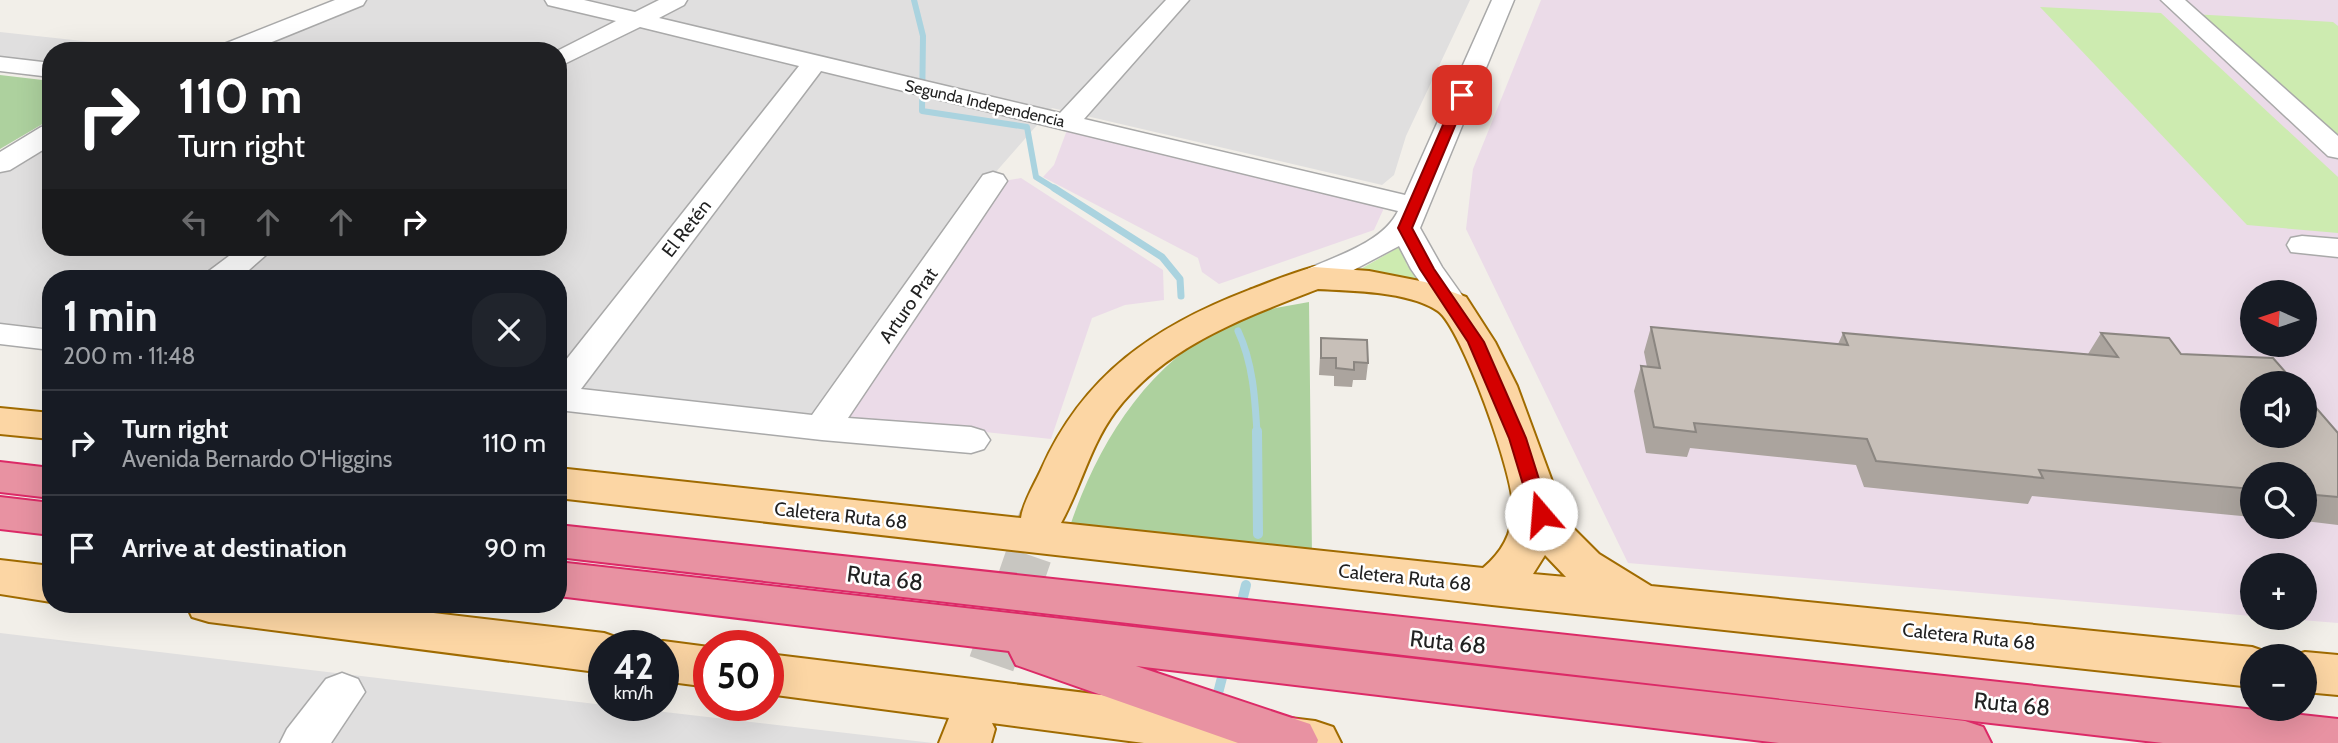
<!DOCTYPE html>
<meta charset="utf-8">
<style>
body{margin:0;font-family:Cabin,sans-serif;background:#20242c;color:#f1f3f6;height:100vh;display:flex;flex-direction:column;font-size:26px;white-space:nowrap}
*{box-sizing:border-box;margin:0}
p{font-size:23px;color:#9ea1a6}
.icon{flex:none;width:38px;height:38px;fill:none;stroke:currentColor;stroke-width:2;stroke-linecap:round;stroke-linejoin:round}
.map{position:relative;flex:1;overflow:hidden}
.sheet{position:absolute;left:42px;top:270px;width:525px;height:343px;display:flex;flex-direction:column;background:#171b24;border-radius:28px;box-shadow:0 7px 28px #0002}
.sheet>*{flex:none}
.hud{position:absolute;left:42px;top:42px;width:525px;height:214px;border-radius:28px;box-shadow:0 7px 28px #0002;background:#202124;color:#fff;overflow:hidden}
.needle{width:46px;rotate:273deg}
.buttons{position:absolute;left:2240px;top:280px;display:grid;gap:14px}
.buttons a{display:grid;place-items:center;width:77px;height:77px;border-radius:50%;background:#171b24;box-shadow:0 7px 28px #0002;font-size:35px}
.speed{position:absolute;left:588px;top:630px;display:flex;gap:14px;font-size:35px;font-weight:700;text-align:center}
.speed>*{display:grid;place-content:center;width:91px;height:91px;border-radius:50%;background:#171b24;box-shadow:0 7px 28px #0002;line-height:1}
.speed small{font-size:18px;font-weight:400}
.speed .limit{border:10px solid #d22;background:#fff;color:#111}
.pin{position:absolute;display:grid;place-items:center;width:60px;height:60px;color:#fff;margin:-30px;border-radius:14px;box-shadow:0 4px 10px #0006}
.me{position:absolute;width:77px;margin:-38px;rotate:342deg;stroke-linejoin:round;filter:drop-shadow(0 0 5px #0008)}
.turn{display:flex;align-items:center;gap:24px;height:147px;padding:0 21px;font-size:32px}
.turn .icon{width:91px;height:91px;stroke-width:2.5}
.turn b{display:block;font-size:49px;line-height:60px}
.lanes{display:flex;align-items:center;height:66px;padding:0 21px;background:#0003;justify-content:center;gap:35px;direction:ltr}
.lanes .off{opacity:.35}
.round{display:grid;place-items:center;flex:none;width:74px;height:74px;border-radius:28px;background:#20242c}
.head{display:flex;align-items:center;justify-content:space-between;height:119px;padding:0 21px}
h1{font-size:42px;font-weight:700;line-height:52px}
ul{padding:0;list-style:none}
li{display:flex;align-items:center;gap:21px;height:105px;padding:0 21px;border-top:2px solid #363941}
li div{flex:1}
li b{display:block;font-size:26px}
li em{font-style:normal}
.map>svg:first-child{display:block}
.residential{fill:#e0dfdf}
.industrial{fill:#ebdbe8;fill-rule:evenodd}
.grass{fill:#cdebb0}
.forest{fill:#add19e}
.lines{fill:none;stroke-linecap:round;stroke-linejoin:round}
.stream-far2{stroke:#aad3df;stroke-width:6}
.stream-far1{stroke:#aad3df;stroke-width:7}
.stream{stroke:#aad3df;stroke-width:10}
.major-tunnel{stroke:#c8c6c1;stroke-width:46;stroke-dasharray:46 23;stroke-linecap:butt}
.minor-casing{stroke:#a9a9a9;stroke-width:3}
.major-casing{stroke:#a06b00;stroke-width:4}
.highway-casing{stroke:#dc2a67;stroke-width:4}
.minor{fill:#fff;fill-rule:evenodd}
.major{fill:#fcd6a4;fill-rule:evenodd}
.highway{fill:#e892a2;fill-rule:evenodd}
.wall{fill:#aba49e}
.building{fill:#c7bfb8;stroke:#8b8681;stroke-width:2}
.route{fill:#d40000;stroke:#8a0000;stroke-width:2}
.labels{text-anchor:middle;stroke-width:5;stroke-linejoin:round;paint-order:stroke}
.far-street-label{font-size:16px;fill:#222;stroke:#fff}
.street-label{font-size:19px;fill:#222;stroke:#fff}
.near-street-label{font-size:23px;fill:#222;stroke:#fff}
</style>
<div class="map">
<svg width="2338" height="743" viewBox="0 0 2338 743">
<rect width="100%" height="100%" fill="#f2efe9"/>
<g class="residential">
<polygon points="365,0 1470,0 1406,136 1394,175 1382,185 1052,108 958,215 816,417 558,387 558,278 51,278 51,328 0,323 0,170 51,140 51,247 558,247 558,51 246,51"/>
<polygon points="0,32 174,51 51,51 51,63 0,57"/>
<polygon points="0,633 604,705 933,743 0,743"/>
</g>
<g class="industrial">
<path d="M1541 0H2338V623L2278 618H2305V565H2252V616L1628 563 1466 229 1473 169ZM2252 292H2305V345H2252ZM2252 383H2305V436H2252ZM2252 474H2305V527H2252Z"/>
<polygon points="1067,130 1384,208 1374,230 1219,284 1202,272 1198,258 1043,177 1054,165"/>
<polygon points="1021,178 1163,270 1164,300 1125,305 1092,318 1051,439 842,417 1004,181"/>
</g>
<g class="grass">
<polygon points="2040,7 2161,13 2338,177 2338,233 2247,225"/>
<polygon points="2192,14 2333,22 2338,26 2338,141"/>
<polygon points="1401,246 1407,265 1423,285 1359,270"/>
</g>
<g class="forest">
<polygon points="0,75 51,81 51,119 0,149"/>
<path d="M1309 302 1312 556 1070 526C1098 443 1147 364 1227 324 1252 311 1281 307 1309 302Z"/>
</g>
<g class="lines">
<polyline class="stream-far2" points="914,0 923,36 922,111 1027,127 1036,177 1057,190"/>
<g class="stream-far1">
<polyline points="1054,188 1162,257 1180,279 1181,296"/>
<path d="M1238 331C1253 363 1255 398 1257 433"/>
</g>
<g class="stream">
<polyline points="1257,431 1258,534"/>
<polyline points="1240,609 1246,585"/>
<polyline points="1216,701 1225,666"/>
</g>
<polyline class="major-tunnel" points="969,729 1042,517"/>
<g class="minor-casing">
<g id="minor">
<polygon points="335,0 366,0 363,5 250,51 216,51 219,46"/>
<path d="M545 0H584L635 12 659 0H687L684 5 659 18 1060 113 1166 0H1189L1084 119 1405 195 1492 0H1514L1420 228 1442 267 1469 305 1465 312 1453 315 1441 312 1411 269 1399 246 1325 285 1314 288 1303 285 1298 278 1303 271C1333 257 1383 243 1398 211L821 71 581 389 812 415 983 175 993 172 1003 175 1007 181 848 418 971 427 984 431 990 440 984 449 971 453 822 440 558 410V370L799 66 640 27 558 67 557 51 616 21 548 5Z"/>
<polygon points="2161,0 2185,0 2338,136 2338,158 2328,156"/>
<polygon points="0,57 51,63 51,77 0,71"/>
<polygon points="51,125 51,145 10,170 0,172 0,152 41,127"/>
<polygon points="2302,236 2338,239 2338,257 2291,252 2287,245 2291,238"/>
<polygon points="241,247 275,247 240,278 204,278 209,271"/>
<polygon points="0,324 51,330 51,350 0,344"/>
<polygon points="342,673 358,679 365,692 331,743 280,743 287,729 326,679"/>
</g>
</g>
<g class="major-casing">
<g id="major">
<path d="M1314 267 1369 271 1425 282 1466 297 1495 342 1517 386 1567 522 1599 554 1651 586 2252 647 2269 653 2271 656H2252V687L1492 605 558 498V468L1021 518C1023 503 1034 485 1041 470 1083 375 1155 326 1249 290 1270 282 1292 273 1314 267ZM1318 289C1352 291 1409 291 1438 311 1462 328 1515 478 1513 509 1512 534 1502 552 1483 568L1061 523C1081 487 1090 446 1115 412 1165 346 1243 318 1318 289ZM1545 555 1566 577 1533 574Z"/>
<polygon points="0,408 51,413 51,439 0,434"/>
<polygon points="0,560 51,566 51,602 0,594"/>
<polygon points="186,604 357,604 604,633 621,639 625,646 604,646 604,673 209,622 192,617"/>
<polygon points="663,641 709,647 709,687 663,681 663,646 649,646"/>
<polygon points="2305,652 2338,655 2338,695 2305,692 2305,656 2292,656"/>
<polygon points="768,654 1315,721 1333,727 1341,743 1144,743 992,723 995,729 991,743 939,743 949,718 768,694"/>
</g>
</g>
<g class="highway-casing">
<g id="highway">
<polygon points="0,462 51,468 51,498 0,492"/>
<polygon points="0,497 51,503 51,535 0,529"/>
<polygon points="558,525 2338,719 2338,743 2163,743 558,557"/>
<polygon points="558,562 1965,721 1983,727 1991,743 1779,743 1136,666 1310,724 1318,740 1317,743 1238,743 1016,665 1009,651 558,596"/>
</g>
</g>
<use href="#minor" class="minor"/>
<use href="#major" class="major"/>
<use href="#highway" class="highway"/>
</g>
<g class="wall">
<polygon points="1651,327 1838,344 1843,333 2088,354 2101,333 2181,354 2338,433 2338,525 2305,521 2305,474 2252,474 2252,517 2032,496 2028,504 1864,487 1856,465 1690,448 1687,457 1646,453 1634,391 1641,366 1647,367 1644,352"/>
<polygon points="1321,338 1368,363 1366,380 1353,380 1352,387 1334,386 1334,376 1319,375"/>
</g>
<g class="building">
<polygon points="1651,327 1848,345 1843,333 2118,357 2101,333 2169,338 2181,354 2273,358 2295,383 2252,383 2252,436 2305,436 2305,395 2338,433 2338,497 2305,494 2305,474 2252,474 2252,489 2039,470 2043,478 1876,461 1867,439 1694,423 1696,432 1654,427 1641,366 1660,368"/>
<polygon points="1321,338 1367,340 1368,363 1354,362 1354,370 1336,368 1336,358 1321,358"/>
</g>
<polygon class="route" points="1462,92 1468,95 1412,228 1434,269 1484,342 1526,438 1550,514 1547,519 1534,519 1532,514 1509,438 1468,342 1420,269 1398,228 1456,95"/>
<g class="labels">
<g class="far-street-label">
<text transform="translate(985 103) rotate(13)" y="6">Segunda Independencia</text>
</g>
<g class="street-label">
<text transform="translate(686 228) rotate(-52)" y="7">El Retén</text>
<text transform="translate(908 305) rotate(-55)" y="7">Arturo Prat</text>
<text transform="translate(841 515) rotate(6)" y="7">Caletera Ruta 68</text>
<text transform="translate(1405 577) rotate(6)" y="7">Caletera Ruta 68</text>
<text transform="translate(1969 636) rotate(6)" y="7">Caletera Ruta 68</text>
</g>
<g class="near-street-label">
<text transform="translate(885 578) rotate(7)" y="8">Ruta 68</text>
<text transform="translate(1448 642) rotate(6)" y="8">Ruta 68</text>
<text transform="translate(2012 704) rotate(6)" y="8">Ruta 68</text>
</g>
</g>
</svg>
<div class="buttons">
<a><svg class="needle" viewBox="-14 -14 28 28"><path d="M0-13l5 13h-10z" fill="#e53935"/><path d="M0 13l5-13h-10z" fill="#9ea1a6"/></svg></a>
<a><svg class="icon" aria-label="sound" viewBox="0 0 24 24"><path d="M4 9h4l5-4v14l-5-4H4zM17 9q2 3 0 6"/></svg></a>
<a><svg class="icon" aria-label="search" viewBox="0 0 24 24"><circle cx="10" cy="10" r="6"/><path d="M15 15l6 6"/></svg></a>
<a>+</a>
<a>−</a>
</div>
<div class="speed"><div>42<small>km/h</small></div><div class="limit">50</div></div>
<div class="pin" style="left:1462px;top:95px;background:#d93025"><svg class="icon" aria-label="arrive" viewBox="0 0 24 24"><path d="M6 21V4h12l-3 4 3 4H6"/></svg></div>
<svg class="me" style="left:1541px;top:514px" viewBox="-20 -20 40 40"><circle r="19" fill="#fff"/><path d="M0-13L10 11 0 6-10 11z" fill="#d40000"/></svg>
<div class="hud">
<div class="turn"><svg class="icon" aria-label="right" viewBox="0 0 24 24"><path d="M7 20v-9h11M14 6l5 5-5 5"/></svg><div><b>110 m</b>Turn right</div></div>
<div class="lanes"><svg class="icon off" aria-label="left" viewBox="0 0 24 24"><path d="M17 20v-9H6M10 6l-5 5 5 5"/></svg><svg class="icon off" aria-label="ahead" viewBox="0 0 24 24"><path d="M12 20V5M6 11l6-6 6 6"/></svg><svg class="icon off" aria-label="ahead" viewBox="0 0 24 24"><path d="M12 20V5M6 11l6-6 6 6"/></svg><svg class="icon" aria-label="right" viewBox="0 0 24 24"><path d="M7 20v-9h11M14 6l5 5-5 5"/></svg></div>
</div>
<section class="sheet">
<div class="head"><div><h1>1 min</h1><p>200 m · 11:48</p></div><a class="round"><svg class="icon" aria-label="close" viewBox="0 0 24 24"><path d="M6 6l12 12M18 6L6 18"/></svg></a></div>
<ul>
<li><svg class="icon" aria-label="right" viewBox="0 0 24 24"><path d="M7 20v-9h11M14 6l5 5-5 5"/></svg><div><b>Turn right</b><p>Avenida Bernardo O'Higgins</p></div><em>110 m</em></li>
<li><svg class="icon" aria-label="arrive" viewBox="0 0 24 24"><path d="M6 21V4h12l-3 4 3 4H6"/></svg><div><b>Arrive at destination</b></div><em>90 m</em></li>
</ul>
</section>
</div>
